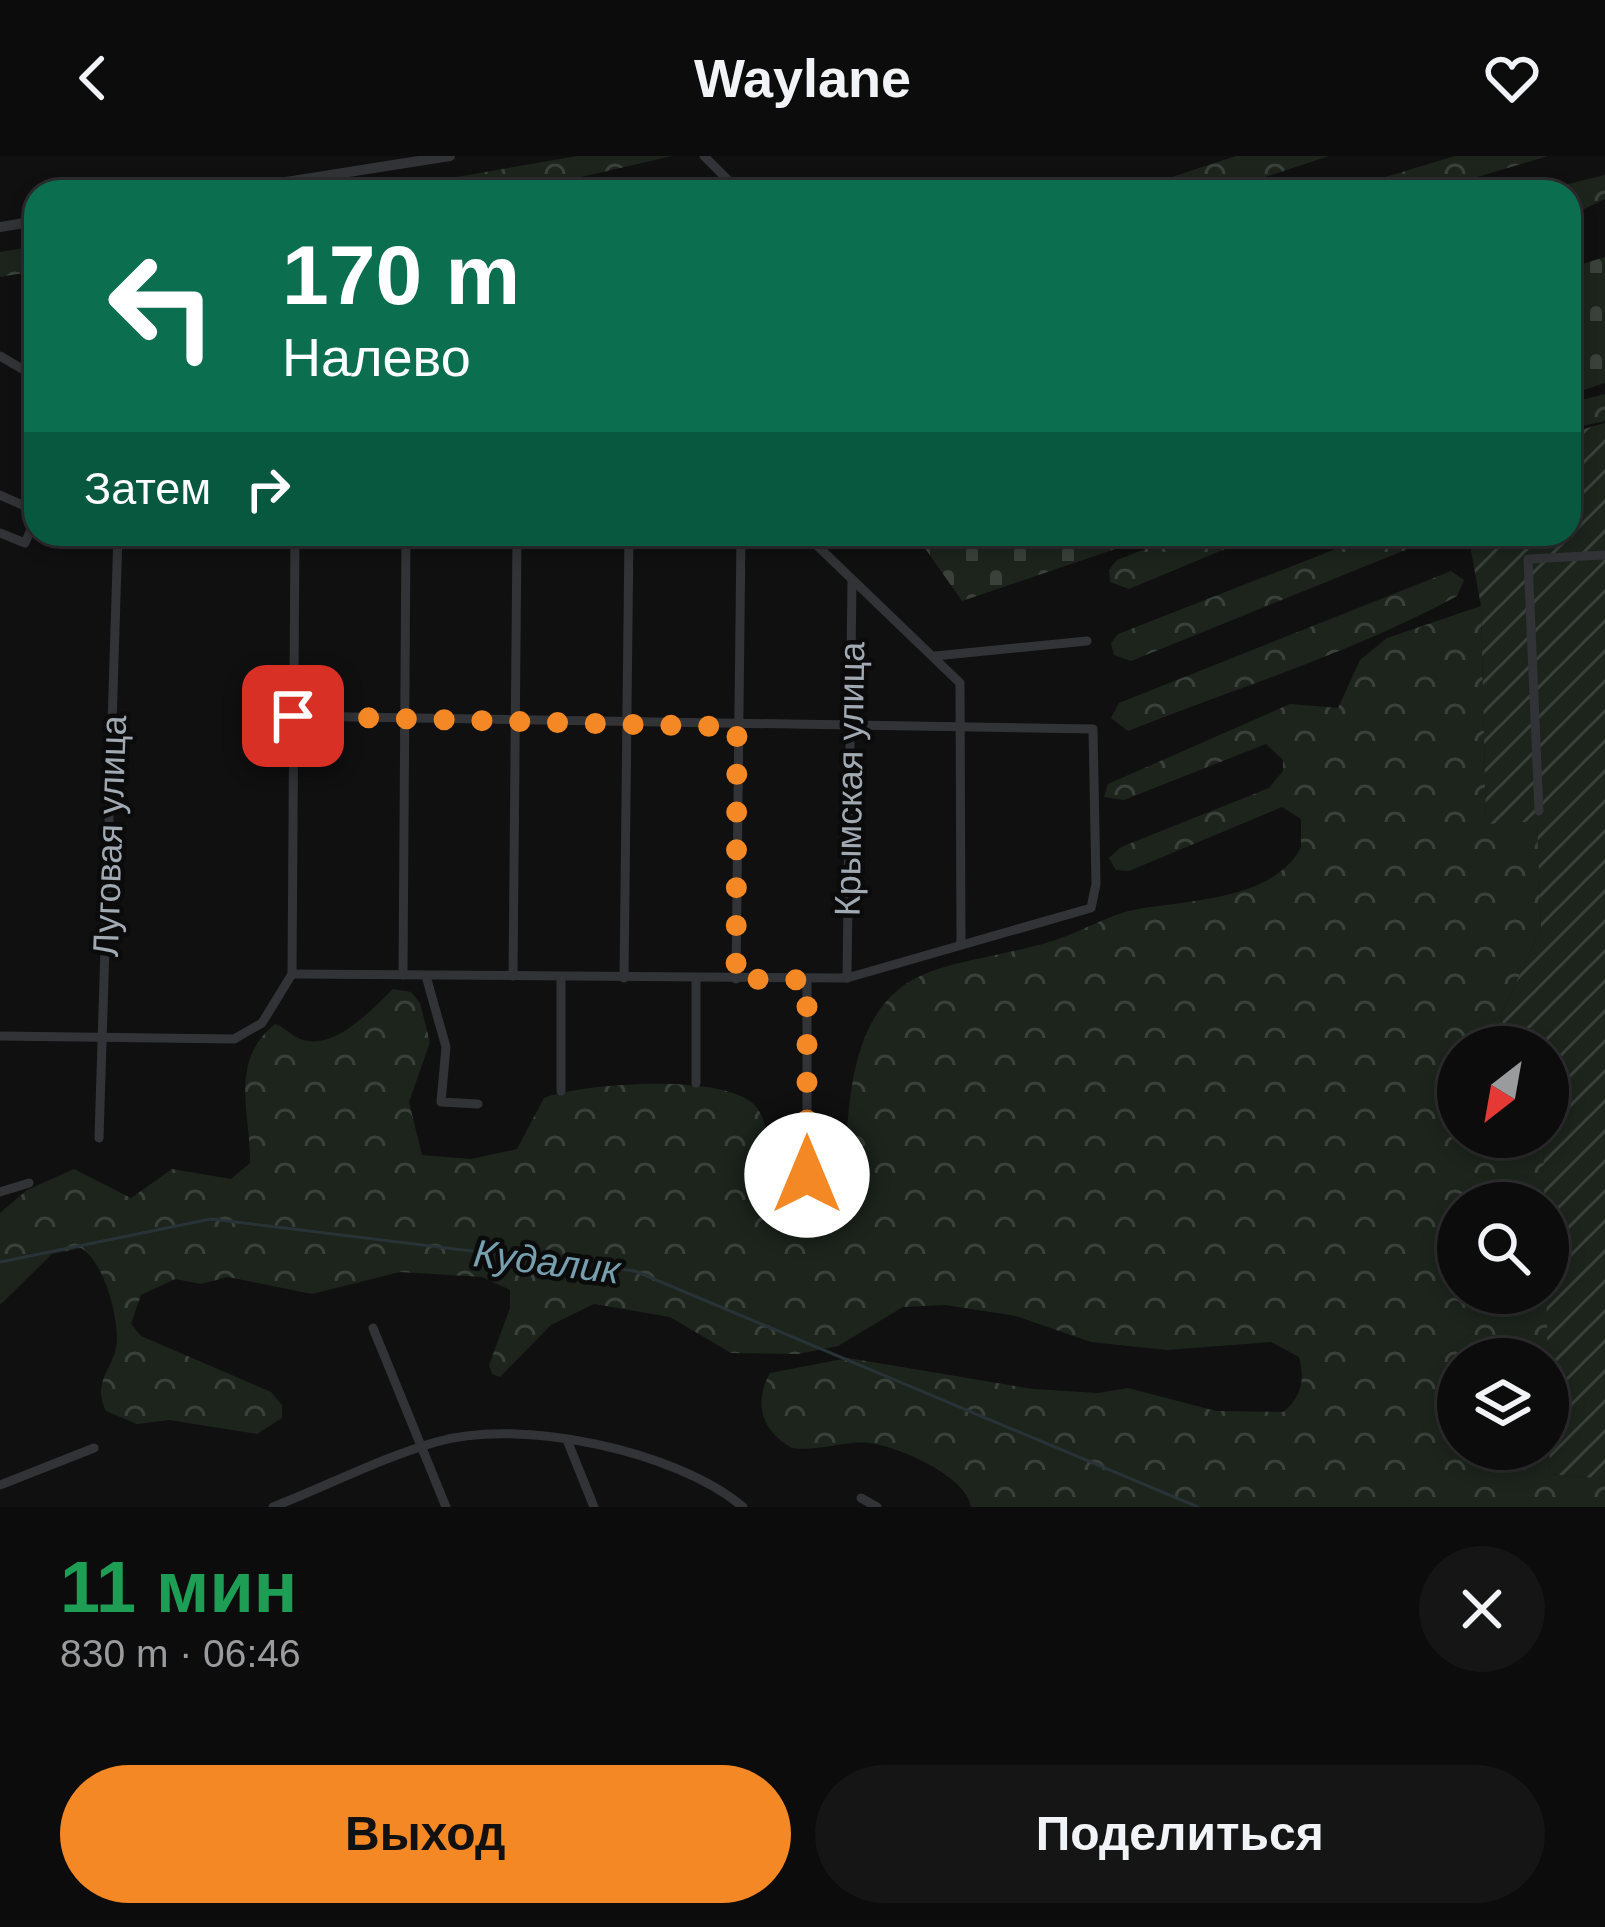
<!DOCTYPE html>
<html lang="ru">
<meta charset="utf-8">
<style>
body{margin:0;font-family:Helvetica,sans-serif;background:#151516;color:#f1f3f6;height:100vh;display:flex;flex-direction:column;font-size:45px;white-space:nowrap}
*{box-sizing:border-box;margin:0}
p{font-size:39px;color:#9a9b9d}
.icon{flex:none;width:66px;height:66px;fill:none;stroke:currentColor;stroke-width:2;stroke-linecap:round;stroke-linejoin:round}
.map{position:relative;height:1351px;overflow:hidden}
.panel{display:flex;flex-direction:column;background:#0c0c0d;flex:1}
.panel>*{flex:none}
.guide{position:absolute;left:24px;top:24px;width:1557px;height:366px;border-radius:36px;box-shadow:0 6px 18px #0003,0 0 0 3px #2c2c2e;background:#0b6e4f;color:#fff;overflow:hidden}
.needle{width:78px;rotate:211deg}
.controls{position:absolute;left:1437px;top:870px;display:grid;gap:24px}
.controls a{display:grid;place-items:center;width:132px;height:132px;border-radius:50%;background:#0c0c0d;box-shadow:0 6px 18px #0003,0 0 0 3px #2c2c2e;font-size:60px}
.pin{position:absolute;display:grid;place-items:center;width:102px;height:102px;color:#fff;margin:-51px;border-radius:24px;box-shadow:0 6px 18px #0006}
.me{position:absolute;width:132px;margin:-66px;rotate:0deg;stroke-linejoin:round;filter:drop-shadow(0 0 9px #0008)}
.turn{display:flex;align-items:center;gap:42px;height:252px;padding:0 60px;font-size:54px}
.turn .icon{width:156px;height:156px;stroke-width:2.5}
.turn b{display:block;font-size:84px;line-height:102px}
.then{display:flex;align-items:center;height:114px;padding:0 60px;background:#0003;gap:24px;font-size:45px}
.round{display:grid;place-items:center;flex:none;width:126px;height:126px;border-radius:63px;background:#151516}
.headline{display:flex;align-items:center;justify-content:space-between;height:204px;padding:0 60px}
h1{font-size:72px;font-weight:600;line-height:90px;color:#1e9e55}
.cta{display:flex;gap:24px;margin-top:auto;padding:24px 60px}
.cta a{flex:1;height:138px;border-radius:72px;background:#f48825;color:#111;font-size:48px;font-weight:600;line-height:138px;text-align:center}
.cta a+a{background:#151516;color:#f1f3f6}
header{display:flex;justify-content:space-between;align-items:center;height:156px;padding:0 60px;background:#0c0c0d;font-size:54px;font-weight:600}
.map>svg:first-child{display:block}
.forest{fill:url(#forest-crowns);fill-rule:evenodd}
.cemetery{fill:url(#cemetery-stones)}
.garden{fill:url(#garden-furrows)}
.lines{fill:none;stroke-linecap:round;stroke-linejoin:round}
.stream{stroke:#283337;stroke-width:3}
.minor{stroke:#313336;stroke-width:9}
.tertiary{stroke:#313336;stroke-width:10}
.route{stroke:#f48825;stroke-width:21;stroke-dasharray:0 37.8}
.labels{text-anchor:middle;stroke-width:9;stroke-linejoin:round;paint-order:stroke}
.street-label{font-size:36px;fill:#a1a9b2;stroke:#0b0b0c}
.water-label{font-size:39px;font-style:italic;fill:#769faf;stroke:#0b0b0c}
</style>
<header><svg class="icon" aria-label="back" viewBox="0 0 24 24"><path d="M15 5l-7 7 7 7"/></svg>Waylane<svg class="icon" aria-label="heart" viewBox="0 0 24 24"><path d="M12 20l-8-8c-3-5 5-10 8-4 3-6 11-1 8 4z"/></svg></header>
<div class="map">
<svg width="1605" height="1351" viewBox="0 0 1605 1351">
<defs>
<pattern id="forest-crowns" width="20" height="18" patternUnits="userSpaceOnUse" patternTransform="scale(3)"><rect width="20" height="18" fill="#1c241c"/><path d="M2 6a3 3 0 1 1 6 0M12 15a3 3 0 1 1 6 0" fill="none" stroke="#3a413b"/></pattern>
<pattern id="cemetery-stones" width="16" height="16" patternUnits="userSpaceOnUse" patternTransform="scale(3)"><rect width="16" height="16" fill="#1c241c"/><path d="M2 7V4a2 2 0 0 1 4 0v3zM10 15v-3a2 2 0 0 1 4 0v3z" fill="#3a413b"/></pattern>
<pattern id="garden-furrows" width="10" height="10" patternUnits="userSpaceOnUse" patternTransform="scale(3)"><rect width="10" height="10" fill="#1c241c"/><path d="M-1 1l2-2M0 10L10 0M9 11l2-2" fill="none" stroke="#3a413b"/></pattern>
</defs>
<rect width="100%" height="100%" fill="#101011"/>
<g class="forest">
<polygon points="577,0 672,0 517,36 370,36"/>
<polygon points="1236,0 1329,0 1220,36 1126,36"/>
<polygon points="1455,0 1548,0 1427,36 1336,36"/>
<polygon points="1605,19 1605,43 1569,60 1569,36 1535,36"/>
<polygon points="36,90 36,115 0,121 0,96"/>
<polygon points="1605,238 1605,265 1569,273 1569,247"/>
<polygon points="1184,378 1261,378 1129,433 1110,426 1109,414 1117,404"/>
<polygon points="1374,378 1445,378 1131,505 1114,499 1111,487 1118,478"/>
<path d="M1451 415 1464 424 1457 440C1352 497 1239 531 1128 575L1111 562 1119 547Z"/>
<path d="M1481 450 1486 667 1537 664 1541 773 1500 861 1513 891H1458V981H1543L1545 1047H1458V1137H1547L1550 1318 1605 1323V1351H971C967 1320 899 1291 870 1287 845 1284 818 1296 792 1292 762 1276 753 1247 770 1217L848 1202 1033 1233 1098 1237 1128 1232 1216 1255 1283 1256C1302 1241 1305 1223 1299 1201L1271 1186 1167 1194 1091 1186 1016 1160 945 1149 903 1151 838 1190 798 1198 731 1197 670 1161 594 1148 551 1169 500 1221 492 1218 489 1209 510 1152V1134L482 1121 400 1116 312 1138 228 1121 201 1128 175 1123 141 1139 131 1168 141 1180 271 1236 282 1249V1262L257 1278 169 1264 137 1268 106 1255C90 1223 118 1211 117 1181 116 1153 104 1107 81 1092L52 1098 0 1149V1057L27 1034 74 1013 131 1042 172 1013 231 1023 250 1007C251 958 228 906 275 868 285 871 290 879 300 883 334 896 372 853 393 833L411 836 420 847 430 886 409 946 422 999 471 1003 517 993 544 942C583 927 731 916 757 952 767 965 769 991 772 1007L790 1020 816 1021 846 993C849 935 855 853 916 822 948 805 1011 798 1049 786 1081 777 1111 756 1144 752 1193 744 1276 742 1301 691V663L1282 651 1129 715 1116 714 1109 702 1121 691 1269 632 1283 615V604L1266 588 1124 644 1104 641 1108 628 1290 548 1338 552 1360 504 1387 482ZM1458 1203H1548V1293H1458Z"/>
</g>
<g class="cemetery">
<polygon points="1605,101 1605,227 1569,239 1569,112"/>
<polygon points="915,378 1159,378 962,445"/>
</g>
<polygon class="garden" points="1605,267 1605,1323 1550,1318 1543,981 1548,981 1548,891 1513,891 1500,861 1541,773 1537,665 1486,668 1481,450 1468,378 1569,378 1569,277"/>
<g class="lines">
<polyline class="stream" points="0,1106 211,1063 635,1115 1198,1351"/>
<g class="minor">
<polyline points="704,0 740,36"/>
<polyline points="0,200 36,221"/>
<polyline points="0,339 36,355"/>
<polyline points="0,377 25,387 36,362"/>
<polyline points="805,378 960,527 961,789"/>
<polyline points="935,500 1087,485"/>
<polyline points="1539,655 1528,403 1605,399"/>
<polyline points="292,818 847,822 1091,752 1096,728 1093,573 293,560"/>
<polyline points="403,819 406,378"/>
<polyline points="426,820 446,891 441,946 478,948"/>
<polyline points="513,820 517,378"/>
<polyline points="624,822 629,378"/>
<polyline points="847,822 852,425"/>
<polyline points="696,823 696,927"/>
<polyline points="736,823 741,378"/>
<polyline points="807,824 807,1020"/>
<polyline points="0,880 234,883 262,867 292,818 295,378"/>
<polyline points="561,935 561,821"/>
<polyline points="99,982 118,378"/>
<polyline points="0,1036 29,1027"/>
<polyline points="373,1172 446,1351"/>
<polyline points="567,1284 594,1351"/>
<polyline points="0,1329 94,1292"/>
<polyline points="861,1342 877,1351"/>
<path d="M273 1351C327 1330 381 1302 436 1286 520 1261 677 1295 743 1351"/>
</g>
<g class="tertiary">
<polyline points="222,36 450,0"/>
<polyline points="0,71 36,65"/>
</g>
</g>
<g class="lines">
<polyline class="route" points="293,560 737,571 736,823 807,824 807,1019"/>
</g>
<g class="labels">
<g class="street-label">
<text transform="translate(849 623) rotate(-89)" y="13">Крымская улица</text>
<text transform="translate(109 680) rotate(-88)" y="13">Луговая улица</text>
</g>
<g class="water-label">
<text transform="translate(547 1105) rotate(7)" y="14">Кудалик</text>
</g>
</g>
</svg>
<div class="controls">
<a><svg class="needle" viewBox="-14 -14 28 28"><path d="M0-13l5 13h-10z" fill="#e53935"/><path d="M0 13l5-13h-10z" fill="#9a9b9d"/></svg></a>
<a><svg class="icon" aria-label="search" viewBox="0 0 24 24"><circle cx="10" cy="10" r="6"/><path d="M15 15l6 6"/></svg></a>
<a><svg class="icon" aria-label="layers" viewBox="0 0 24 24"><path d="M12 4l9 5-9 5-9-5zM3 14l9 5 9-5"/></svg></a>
</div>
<div class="pin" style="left:293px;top:560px;background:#d93025"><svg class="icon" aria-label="arrive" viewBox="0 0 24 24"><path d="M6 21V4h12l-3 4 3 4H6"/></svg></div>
<svg class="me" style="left:807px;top:1019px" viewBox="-20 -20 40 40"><circle r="19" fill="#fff"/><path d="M0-13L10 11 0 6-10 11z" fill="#f48825"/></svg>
<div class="guide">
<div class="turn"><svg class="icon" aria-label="left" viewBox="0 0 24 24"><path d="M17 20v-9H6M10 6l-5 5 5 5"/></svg><div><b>170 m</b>Налево</div></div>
<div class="then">Затем<svg class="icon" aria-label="right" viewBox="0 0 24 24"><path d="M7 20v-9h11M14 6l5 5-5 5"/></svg></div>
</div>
</div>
<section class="panel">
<div class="headline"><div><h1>11 мин</h1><p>830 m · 06:46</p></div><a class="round"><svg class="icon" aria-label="close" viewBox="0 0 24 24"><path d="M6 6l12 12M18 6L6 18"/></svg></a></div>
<div class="cta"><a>Выход</a><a>Поделиться</a></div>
</section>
